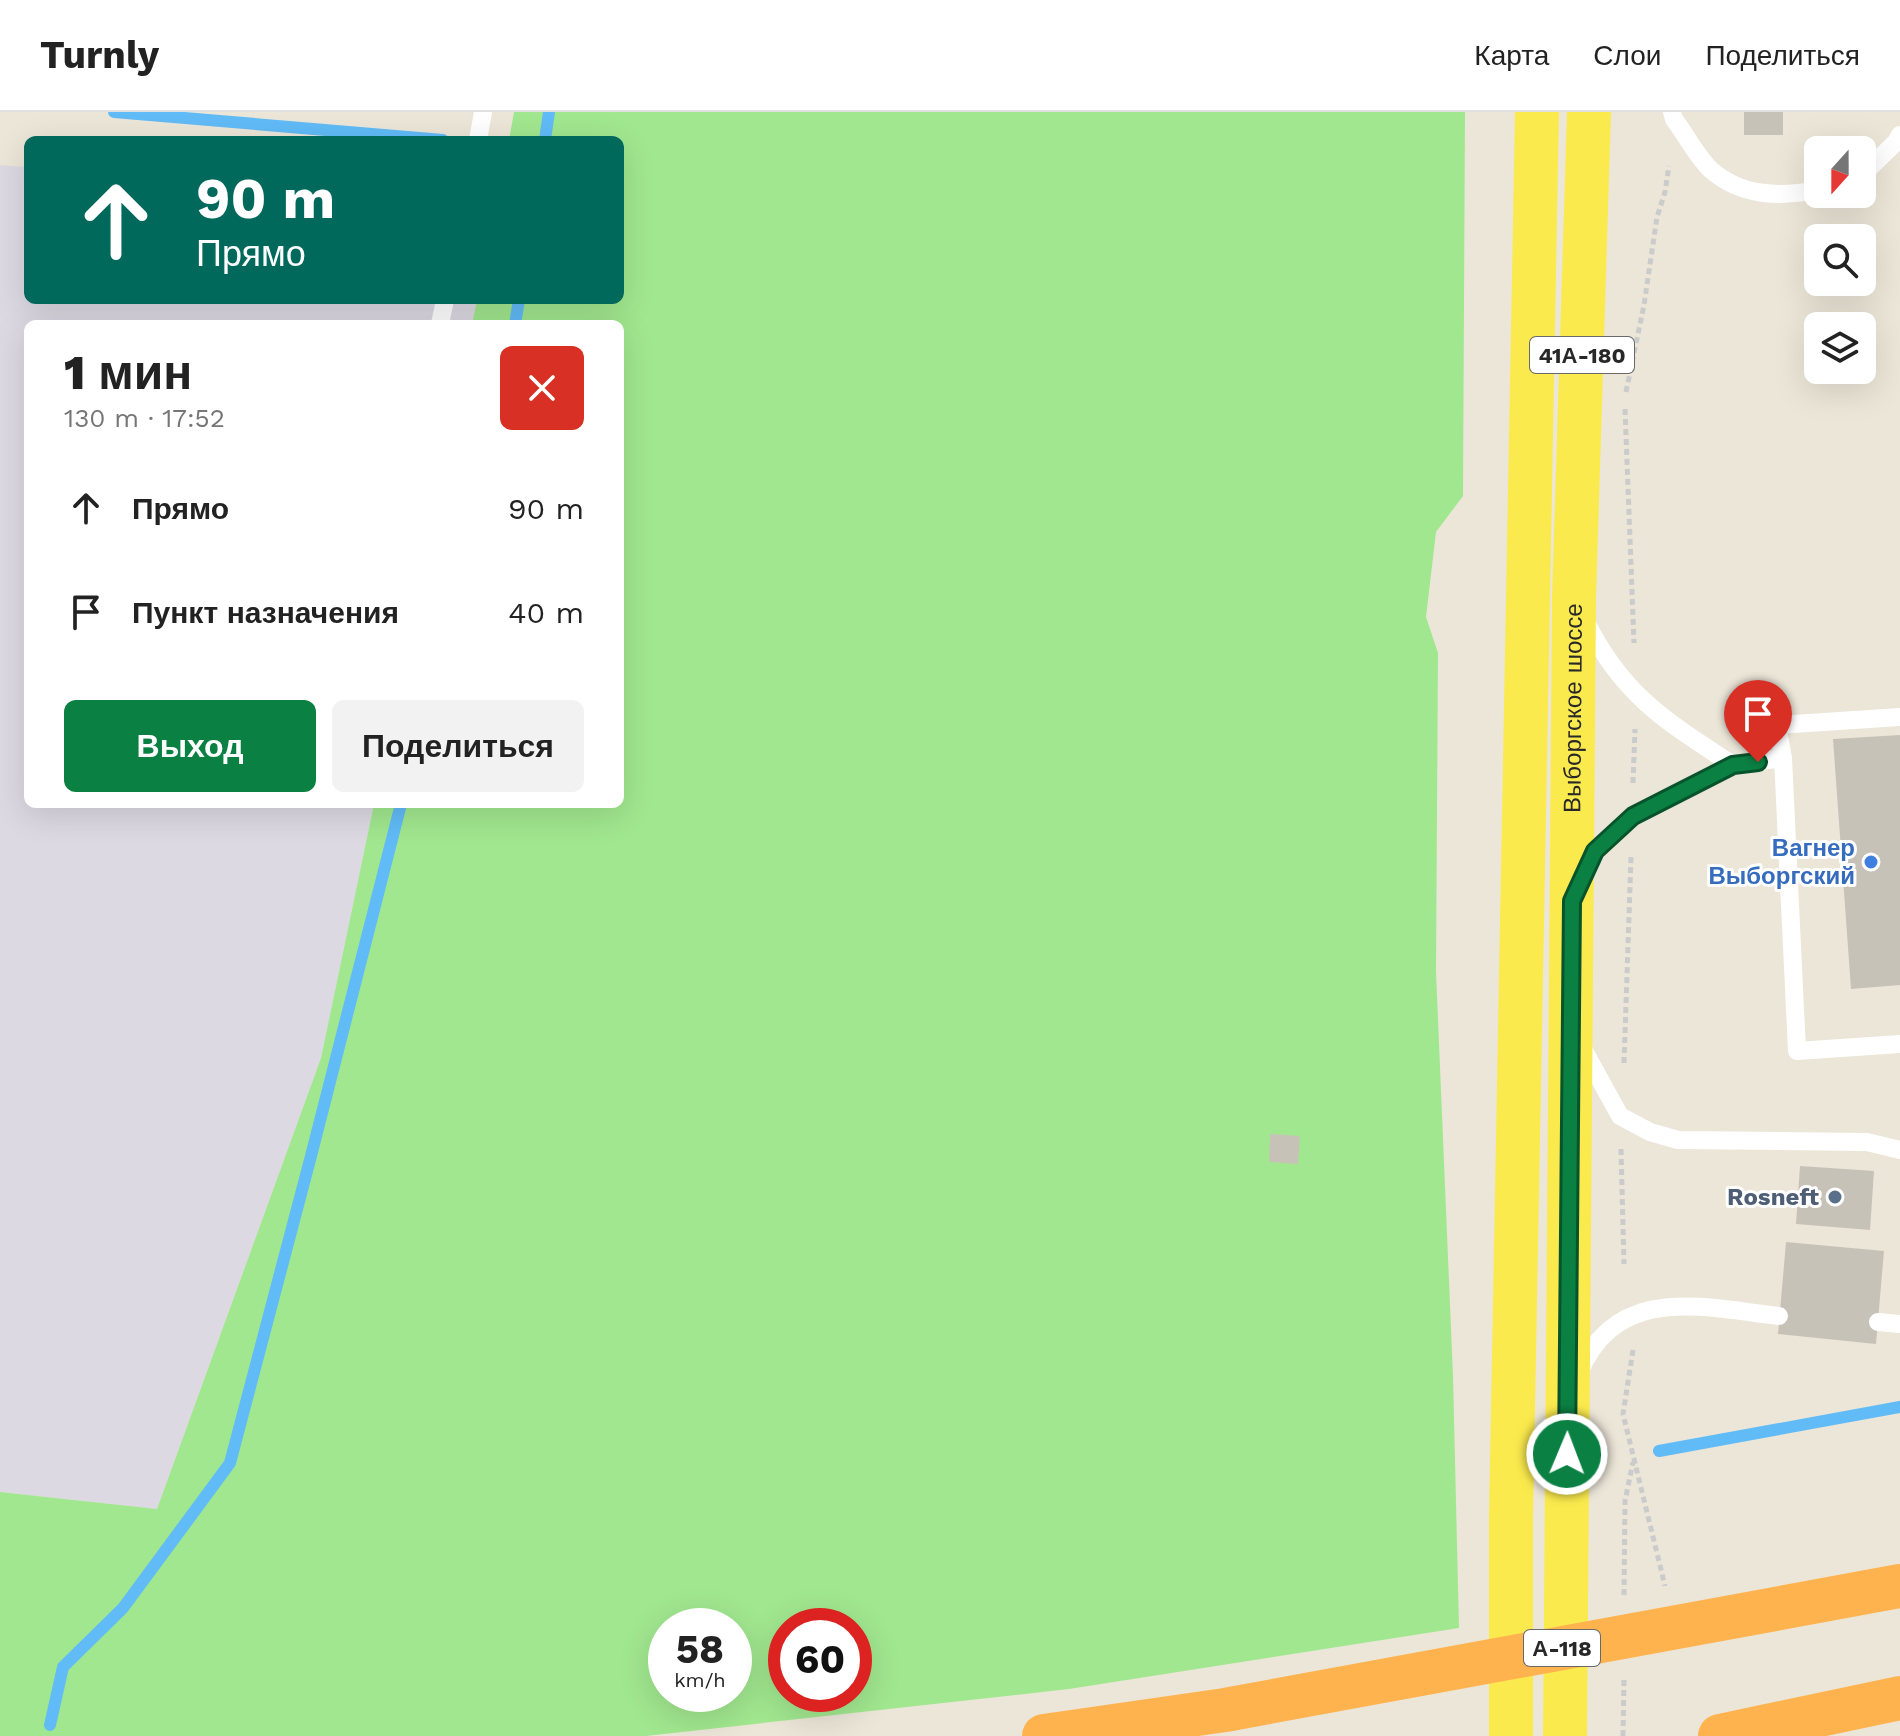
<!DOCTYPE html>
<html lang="ru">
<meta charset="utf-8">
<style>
body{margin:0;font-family:"Work Sans",sans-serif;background:#f2f2f2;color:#222;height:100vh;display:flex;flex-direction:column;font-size:30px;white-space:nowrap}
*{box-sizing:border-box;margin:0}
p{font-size:26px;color:#767676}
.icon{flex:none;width:44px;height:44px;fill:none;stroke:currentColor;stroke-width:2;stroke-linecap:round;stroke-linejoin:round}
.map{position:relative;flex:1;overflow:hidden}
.details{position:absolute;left:24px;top:208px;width:600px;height:488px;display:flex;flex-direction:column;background:#fff;border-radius:12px;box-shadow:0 8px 32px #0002}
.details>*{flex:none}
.banner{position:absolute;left:24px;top:24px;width:600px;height:168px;border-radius:12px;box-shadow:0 8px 32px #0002;background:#00695c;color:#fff;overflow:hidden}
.needle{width:52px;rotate:201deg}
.tools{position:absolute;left:1804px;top:24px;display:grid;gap:16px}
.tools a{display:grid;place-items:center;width:72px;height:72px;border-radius:12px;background:#fff;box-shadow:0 8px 32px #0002;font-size:40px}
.speed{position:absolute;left:648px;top:1496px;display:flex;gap:16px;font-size:40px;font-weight:700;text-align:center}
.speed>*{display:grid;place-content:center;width:104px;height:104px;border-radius:50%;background:#fff;box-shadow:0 8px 32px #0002;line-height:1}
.speed small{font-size:20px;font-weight:400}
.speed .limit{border:12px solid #d22;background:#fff;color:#111}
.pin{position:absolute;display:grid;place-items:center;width:68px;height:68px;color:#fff;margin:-82px -34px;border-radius:50% 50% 50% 0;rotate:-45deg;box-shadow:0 0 8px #0007}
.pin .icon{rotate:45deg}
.me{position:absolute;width:88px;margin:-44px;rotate:1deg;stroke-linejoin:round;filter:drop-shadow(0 0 6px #0008)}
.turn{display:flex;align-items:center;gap:28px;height:168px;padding:0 40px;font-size:36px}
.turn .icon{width:104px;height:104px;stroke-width:2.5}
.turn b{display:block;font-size:56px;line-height:68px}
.round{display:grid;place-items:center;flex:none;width:84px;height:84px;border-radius:12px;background:#f2f2f2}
.summary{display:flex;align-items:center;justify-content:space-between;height:136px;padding:0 40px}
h1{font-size:48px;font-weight:800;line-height:60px}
.primary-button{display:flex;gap:16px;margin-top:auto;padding:16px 40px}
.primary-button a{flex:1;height:92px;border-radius:12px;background:#0b8043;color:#fff;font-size:32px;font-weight:800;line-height:92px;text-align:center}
.primary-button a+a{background:#f2f2f2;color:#222}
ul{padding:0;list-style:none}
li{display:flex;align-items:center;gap:24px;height:104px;padding:0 40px}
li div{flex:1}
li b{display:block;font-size:30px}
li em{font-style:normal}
header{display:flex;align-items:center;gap:48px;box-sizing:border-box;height:112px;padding:0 40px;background:#fff;border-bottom:2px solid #e0e0e0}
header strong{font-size:38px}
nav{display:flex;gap:44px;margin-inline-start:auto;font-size:28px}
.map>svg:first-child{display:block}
.industrial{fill:#ddd9e3}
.green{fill:#a1e78f;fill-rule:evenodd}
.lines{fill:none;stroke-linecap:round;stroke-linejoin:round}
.stream{stroke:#61bbf7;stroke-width:12}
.building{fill:#c7c2b8}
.path{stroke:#cbcbcb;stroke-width:5;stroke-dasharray:6 4;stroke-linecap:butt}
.lane{stroke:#fff;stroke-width:18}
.primary{stroke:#fbea4d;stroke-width:44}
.highway{stroke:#ffb34f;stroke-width:44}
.route-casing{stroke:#07532c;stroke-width:20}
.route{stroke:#0b8043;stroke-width:14}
.shop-dot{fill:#3f7fe0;stroke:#fff;stroke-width:3}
.service-dot{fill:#5c6f8a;stroke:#fff;stroke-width:3}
.labels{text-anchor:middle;stroke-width:6;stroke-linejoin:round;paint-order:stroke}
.shield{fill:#fff;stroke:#686868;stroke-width:2}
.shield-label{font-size:22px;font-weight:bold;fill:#282828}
.street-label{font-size:24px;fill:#282828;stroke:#fff}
.shop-label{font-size:24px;font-weight:bold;fill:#366cbe;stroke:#fff;text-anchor:end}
.service-label{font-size:24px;font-weight:bold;fill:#4e5e75;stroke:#fff;text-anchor:end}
</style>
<header>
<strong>Turnly</strong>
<nav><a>Карта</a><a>Слои</a><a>Поделиться</a></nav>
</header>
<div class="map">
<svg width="1900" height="1624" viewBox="0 0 1900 1624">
<rect width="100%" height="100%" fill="#ece6d8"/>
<polygon class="industrial" points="0,53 28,55 28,188 477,188 472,212 28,212 28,692 374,692 321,946 157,1397 0,1380"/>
<path class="green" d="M514 0H1465L1463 384 1436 420 1426 505 1438 541 1436 860 1453 1264 1459 1516 1069 1577 646 1624H0V1380L157 1397 321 946 374 692H620V212H472L477 188H620V28H509ZM666 1514H734V1582H666ZM786 1514H854V1582H786Z"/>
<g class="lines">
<g class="stream">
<polyline points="114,0 443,28"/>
<polyline points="545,28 549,0"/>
<polyline points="515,212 519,188"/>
<polyline points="1659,1339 1900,1295"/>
<polyline points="50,1613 63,1555 123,1496 230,1351 311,1044 401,692"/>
</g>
</g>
<g class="building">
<rect x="1744" y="0" width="39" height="23"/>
<polygon points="1900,623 1900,873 1851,877 1833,627"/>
<polygon points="1270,1022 1300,1024 1298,1052 1269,1050"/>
<polygon points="1800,1054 1874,1059 1870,1118 1796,1112"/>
<polygon points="1786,1130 1884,1139 1876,1232 1778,1222"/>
</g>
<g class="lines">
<g class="path">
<polyline points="1626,280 1644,193 1657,105 1665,80 1669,54"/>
<polyline points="1625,297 1634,531"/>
<polyline points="1633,671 1635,617"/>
<polyline points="1624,951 1631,745"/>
<polyline points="1621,1037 1624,1152"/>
<polyline points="1633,1238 1623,1302 1665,1474"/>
<polyline points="1624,1483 1625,1389 1633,1350"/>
<polyline points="1623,1624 1624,1565"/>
</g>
<g class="lane">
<path d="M1672 0 1674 7C1686 23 1697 45 1711 58 1742 85 1780 85 1818 78"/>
<polyline points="478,28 483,0"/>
<polyline points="1862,63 1896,30 1900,23"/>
<polyline points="440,212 445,188"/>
<path d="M1586 510C1623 584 1667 610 1733 653"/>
<polyline points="1783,646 1777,613 1900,605"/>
<polyline points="1584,763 1595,739 1633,704 1733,653 1783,646 1797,939 1900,932"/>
<polyline points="1582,935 1620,1004 1650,1020 1678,1028 1867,1030 1900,1038"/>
<polyline points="1878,1210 1900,1212"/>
<path d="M1578 1263C1616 1171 1701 1195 1779 1204"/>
</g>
<g class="primary">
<polyline points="1511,1624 1511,1405 1537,0"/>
<path id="s1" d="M1565 1624 1574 486 1589 0"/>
</g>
<g class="highway">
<polyline points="1044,1624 1225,1598 1900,1474"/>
<polyline points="1720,1624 1900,1586"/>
</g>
</g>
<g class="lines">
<g class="route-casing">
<polyline id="route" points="1567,1342 1572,789 1595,739 1633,704 1733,653 1758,650"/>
</g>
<use href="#route" class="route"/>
</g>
<circle class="shop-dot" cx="1871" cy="750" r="8"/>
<circle class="service-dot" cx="1835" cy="1085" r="8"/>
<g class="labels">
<g class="shield">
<rect x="1530" y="225" width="104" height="36" rx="6"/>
<rect x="1524" y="1518" width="76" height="36" rx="6"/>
</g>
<g class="shield-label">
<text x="1582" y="251">41А-180</text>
<text x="1562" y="1544">А-118</text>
</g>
<g class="street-label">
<text dy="8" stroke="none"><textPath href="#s1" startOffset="1028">Выборгское шоссе</textPath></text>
</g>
<g class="shop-label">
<text x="1855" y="744">Вагнер<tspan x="1855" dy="28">Выборгский</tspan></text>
</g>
<g class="service-label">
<text x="1819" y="1093">Rosneft</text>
</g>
</g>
</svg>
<div class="tools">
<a><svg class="needle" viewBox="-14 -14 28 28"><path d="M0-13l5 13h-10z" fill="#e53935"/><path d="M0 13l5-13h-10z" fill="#767676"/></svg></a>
<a><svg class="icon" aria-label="search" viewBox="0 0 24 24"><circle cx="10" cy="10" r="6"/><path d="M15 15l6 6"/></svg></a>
<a><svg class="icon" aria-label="layers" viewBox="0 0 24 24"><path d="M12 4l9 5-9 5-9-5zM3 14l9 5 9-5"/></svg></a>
</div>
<div class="speed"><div>58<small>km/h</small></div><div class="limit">60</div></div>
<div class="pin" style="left:1758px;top:650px;background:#d93025"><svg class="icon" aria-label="arrive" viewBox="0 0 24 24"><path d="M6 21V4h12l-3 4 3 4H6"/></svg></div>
<svg class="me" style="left:1567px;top:1342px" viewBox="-20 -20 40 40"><circle r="17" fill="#0b8043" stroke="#fff" stroke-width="3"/><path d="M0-11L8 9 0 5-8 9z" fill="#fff"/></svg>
<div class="banner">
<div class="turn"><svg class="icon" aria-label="ahead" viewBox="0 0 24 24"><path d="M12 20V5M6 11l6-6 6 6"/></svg><div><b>90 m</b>Прямо</div></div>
</div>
<section class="details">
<div class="summary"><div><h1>1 мин</h1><p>130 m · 17:52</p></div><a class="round" style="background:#d93025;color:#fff"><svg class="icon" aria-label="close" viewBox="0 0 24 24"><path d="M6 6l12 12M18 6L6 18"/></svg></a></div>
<ul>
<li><svg class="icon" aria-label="ahead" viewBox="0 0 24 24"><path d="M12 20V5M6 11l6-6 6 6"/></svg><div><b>Прямо</b></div><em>90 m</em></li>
<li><svg class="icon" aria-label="arrive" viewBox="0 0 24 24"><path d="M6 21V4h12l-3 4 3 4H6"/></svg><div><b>Пункт назначения</b></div><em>40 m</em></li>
</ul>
<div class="primary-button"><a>Выход</a><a>Поделиться</a></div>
</section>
</div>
